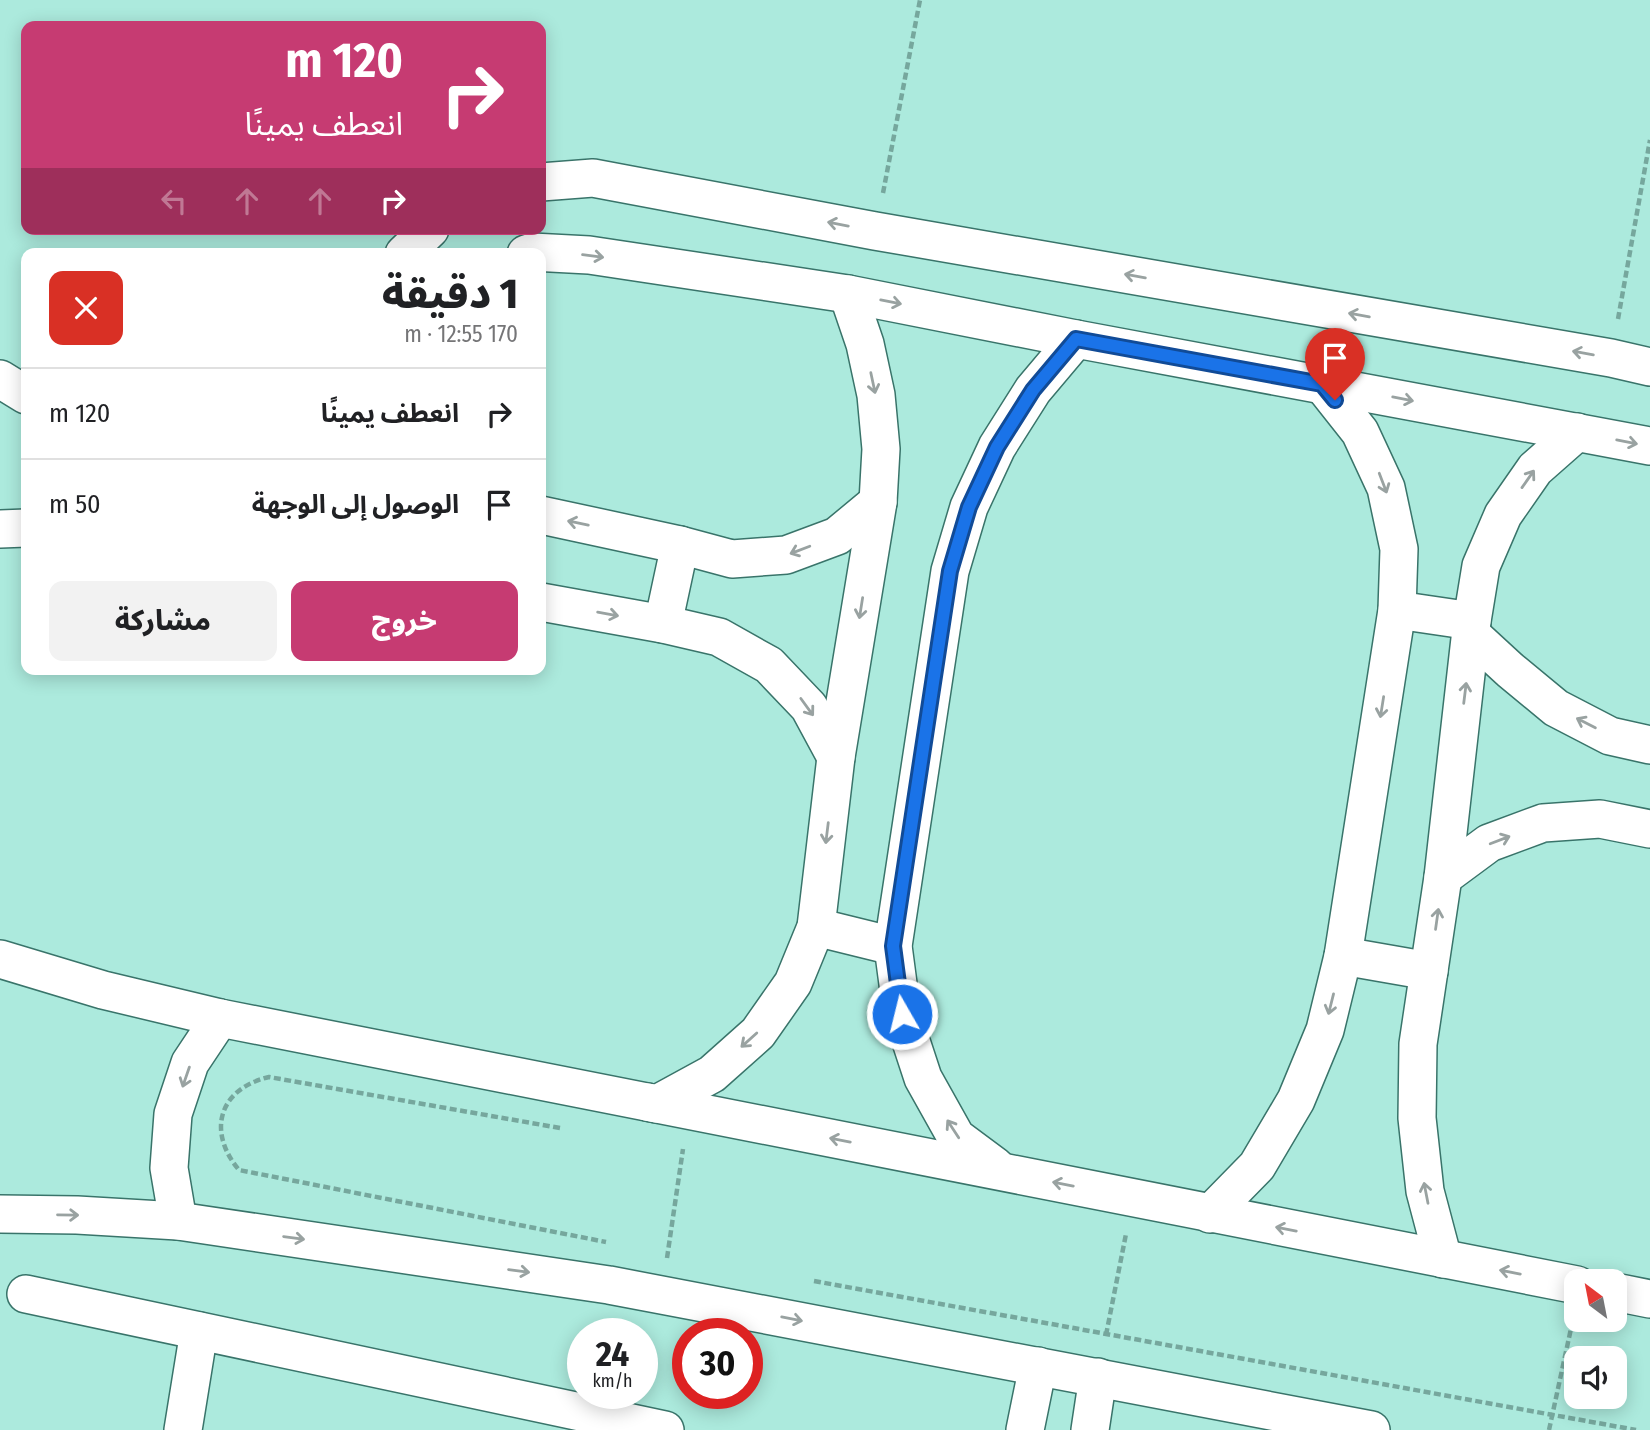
<!DOCTYPE html>
<html lang="ar">
<meta charset="utf-8">
<style>
body{margin:0;font-family:"Fira Sans Condensed","Noto Sans Arabic",sans-serif;background:#f2f2f2;color:#202124;direction:rtl;height:100vh;display:flex;flex-direction:column;font-size:26px;white-space:nowrap}
*{box-sizing:border-box;margin:0}
p{font-size:23px;color:#757577}
.icon{flex:none;width:38px;height:38px;fill:none;stroke:currentColor;stroke-width:2;stroke-linecap:round;stroke-linejoin:round}
.map{position:relative;flex:1;overflow:hidden;direction:ltr}
.details{position:absolute;left:21px;top:248px;width:525px;height:427px;display:flex;flex-direction:column;background:#fff;border-radius:14px;box-shadow:0 4px 18px #0003;direction:rtl}
.details>*{flex:none}
.guide{position:absolute;left:21px;top:21px;width:525px;height:214px;border-radius:14px;box-shadow:0 4px 18px #0003;direction:rtl;background:#c63b72;color:#fff;overflow:hidden}
.needle{width:46px;rotate:328deg}
.fabs{position:absolute;left:1564px;top:1269px;display:grid;gap:14px}
.fabs a{display:grid;place-items:center;width:63px;height:63px;border-radius:14px;background:#fff;box-shadow:0 4px 18px #0003;font-size:35px}
.speed{position:absolute;left:567px;top:1318px;display:flex;gap:14px;font-size:35px;font-weight:700;text-align:center}
.speed>*{display:grid;place-content:center;width:91px;height:91px;border-radius:50%;background:#fff;box-shadow:0 4px 18px #0003;line-height:1}
.speed small{font-size:18px;font-weight:400}
.speed .limit{border:10px solid #d22;background:#fff;color:#111}
.pin{position:absolute;display:grid;place-items:center;width:60px;height:60px;color:#fff;margin:-72px -30px;border-radius:50% 50% 50% 0;rotate:-45deg;box-shadow:0 0 7px #0007}
.pin .icon{rotate:45deg}
.me{position:absolute;width:77px;margin:-38px;rotate:352deg;stroke-linejoin:round;filter:drop-shadow(0 0 5px #0008)}
.turn{display:flex;align-items:center;gap:24px;height:147px;padding:0 28px;font-size:32px}
.turn .icon{width:91px;height:91px;stroke-width:2.5}
.turn b{display:block;font-size:49px;line-height:60px}
.lanes{display:flex;align-items:center;height:66px;padding:0 28px;background:#0003;justify-content:center;gap:35px;direction:ltr}
.lanes .off{opacity:.35}
.round{display:grid;place-items:center;flex:none;width:74px;height:74px;border-radius:14px;background:#f2f2f2}
.overview{display:flex;align-items:center;justify-content:space-between;height:119px;padding:0 28px}
h1{font-size:42px;font-weight:800;line-height:52px}
.primary-button{display:flex;gap:14px;margin-top:auto;padding:14px 28px}
.primary-button a{flex:1;height:80px;border-radius:14px;background:#c63b72;color:#fff;font-size:28px;font-weight:800;line-height:80px;text-align:center}
.primary-button a+a{background:#f2f2f2;color:#202124}
ul{padding:0;list-style:none}
li{display:flex;align-items:center;gap:21px;height:91px;padding:0 28px;border-top:2px solid #e0e0e0}
li div{flex:1}
li b{display:block;font-size:26px}
li em{font-style:normal}
.map>svg:first-child{display:block}
.lines{fill:none;stroke-linecap:round;stroke-linejoin:round}
.minor-casing{stroke:#39746a;stroke-width:40}
.path{stroke:#76a79d;stroke-width:4.5;stroke-dasharray:7 3.5;stroke-linecap:butt}
.minor{stroke:#fff;stroke-width:37}
.oneway{stroke:#99a2a1}
.route-casing{stroke:#114b97;stroke-width:18}
.route{stroke:#1a73e8;stroke-width:12}
</style>
<div class="map">
<svg width="1650" height="1430" viewBox="0 0 1650 1430">
<rect width="100%" height="100%" fill="#aceadd"/>
<g class="lines">
<g class="minor-casing">
<g id="minor">
<polyline points="541,182 593,178 875,231 1611,358 1650,367"/>
<polyline points="404,254 430,229"/>
<polyline points="526,254 532,252 589,255 848,294 1076,339 1650,446"/>
<polyline points="0,379 26,395"/>
<polyline points="541,515 680,545 732,559 786,555 837,536 878,502"/>
<polyline points="0,529 26,528"/>
<polyline points="541,602 663,624 719,637 769,665 809,707 836,757"/>
<polyline points="1397,610 1472,621"/>
<polyline points="663,624 680,545"/>
<polyline points="1472,635 1510,670 1556,708 1610,736 1650,745"/>
<polyline points="1443,877 1489,843 1543,823 1600,819 1650,829"/>
<polyline points="816,927 893,946"/>
<polyline points="1343,956 1429,971"/>
<polyline points="0,959 103,990 220,1018 1577,1285"/>
<polyline points="647,1102 657,1104 712,1074 758,1033 793,983 816,927 836,757 878,502 881,449 876,395 865,344 848,294"/>
<polyline points="995,1166 956,1137 923,1078 902,1014 893,946 950,571 969,507 997,447 1033,390 1076,339"/>
<polyline points="0,1214 77,1215 178,1221 609,1285 1371,1430"/>
<polyline points="1210,1214 1257,1166 1296,1100 1325,1030 1343,956 1397,610 1399,549 1386,488 1360,432 1322,384"/>
<polyline points="178,1221 169,1168 173,1114 190,1063 220,1018"/>
<polyline points="1443,1259 1425,1191 1417,1118 1418,1044 1443,877 1472,621 1481,566 1503,515 1535,469 1577,432"/>
<polyline points="1615,1292 1650,1299"/>
<polyline points="26,1294 665,1430"/>
<polyline points="183,1430 199,1331"/>
<polyline points="1025,1430 1038,1366"/>
<polyline points="1090,1430 1098,1377"/>
</g>
</g>
<g class="path">
<polyline points="883,193 920,0"/>
<polyline points="1618,319 1650,140"/>
<path d="M560 1128 269 1077C218 1089 207 1132 239 1170L606 1242"/>
<polyline points="667,1258 683,1149"/>
<polyline points="814,1281 1636,1430"/>
<polyline points="1579,1325 1597,1329"/>
<polyline points="1106,1335 1126,1234"/>
<polyline points="1549,1430 1572,1324"/>
</g>
<use href="#minor" class="minor"/>
</g>
<defs><path id="oneway-shaft" d="M-6 0H5M1.5-3L5.5 0L1.5 3" fill="none" stroke-width="1.6" stroke-linecap="round" stroke-linejoin="round" transform="scale(1.75)"/></defs>
<g class="oneway">
<use href="#oneway-shaft" transform="translate(838 224) rotate(-169)"/>
<use href="#oneway-shaft" transform="translate(593 256) rotate(7)"/>
<use href="#oneway-shaft" transform="translate(1135 276) rotate(-170)"/>
<use href="#oneway-shaft" transform="translate(891 302) rotate(11)"/>
<use href="#oneway-shaft" transform="translate(1359 315) rotate(-170)"/>
<use href="#oneway-shaft" transform="translate(1583 353) rotate(-170)"/>
<use href="#oneway-shaft" transform="translate(873 383) rotate(78)"/>
<use href="#oneway-shaft" transform="translate(1403 399) rotate(11)"/>
<use href="#oneway-shaft" transform="translate(1627 442) rotate(11)"/>
<use href="#oneway-shaft" transform="translate(1528 479) rotate(-55)"/>
<use href="#oneway-shaft" transform="translate(1383 483) rotate(69)"/>
<use href="#oneway-shaft" transform="translate(578 523) rotate(-168)"/>
<use href="#oneway-shaft" transform="translate(800 550) rotate(159)"/>
<use href="#oneway-shaft" transform="translate(861 608) rotate(99)"/>
<use href="#oneway-shaft" transform="translate(608 614) rotate(10)"/>
<use href="#oneway-shaft" transform="translate(1465 693) rotate(-83)"/>
<use href="#oneway-shaft" transform="translate(807 707) rotate(54)"/>
<use href="#oneway-shaft" transform="translate(1382 707) rotate(99)"/>
<use href="#oneway-shaft" transform="translate(1586 723) rotate(-153)"/>
<use href="#oneway-shaft" transform="translate(827 833) rotate(97)"/>
<use href="#oneway-shaft" transform="translate(1500 840) rotate(-21)"/>
<use href="#oneway-shaft" transform="translate(1437 919) rotate(-82)"/>
<use href="#oneway-shaft" transform="translate(1331 1004) rotate(104)"/>
<use href="#oneway-shaft" transform="translate(749 1040) rotate(138)"/>
<use href="#oneway-shaft" transform="translate(186 1077) rotate(109)"/>
<use href="#oneway-shaft" transform="translate(953 1129) rotate(-123)"/>
<use href="#oneway-shaft" transform="translate(840 1140) rotate(-169)"/>
<use href="#oneway-shaft" transform="translate(1063 1184) rotate(-169)"/>
<use href="#oneway-shaft" transform="translate(1426 1193) rotate(-101)"/>
<use href="#oneway-shaft" transform="translate(68 1215) rotate(1)"/>
<use href="#oneway-shaft" transform="translate(1286 1229) rotate(-169)"/>
<use href="#oneway-shaft" transform="translate(294 1238) rotate(8)"/>
<use href="#oneway-shaft" transform="translate(519 1271) rotate(8)"/>
<use href="#oneway-shaft" transform="translate(1510 1272) rotate(-169)"/>
<use href="#oneway-shaft" transform="translate(792 1319) rotate(11)"/>
</g>
<g class="lines">
<g class="route-casing">
<polyline id="route" points="902,1014 893,946 950,571 969,507 997,447 1033,390 1076,339 1322,384 1335,400"/>
</g>
<use href="#route" class="route"/>
</g>
</svg>
<div class="fabs">
<a><svg class="needle" viewBox="-14 -14 28 28"><path d="M0-13l5 13h-10z" fill="#e53935"/><path d="M0 13l5-13h-10z" fill="#757577"/></svg></a>
<a><svg class="icon" aria-label="sound" viewBox="0 0 24 24"><path d="M4 9h4l5-4v14l-5-4H4zM17 9q2 3 0 6"/></svg></a>
</div>
<div class="speed"><div>24<small>km/h</small></div><div class="limit">30</div></div>
<div class="pin" style="left:1335px;top:400px;background:#d93025"><svg class="icon" aria-label="arrive" viewBox="0 0 24 24"><path d="M6 21V4h12l-3 4 3 4H6"/></svg></div>
<svg class="me" style="left:902px;top:1014px" viewBox="-20 -20 40 40"><circle r="17" fill="#1a73e8" stroke="#fff" stroke-width="3"/><path d="M0-11L8 9 0 5-8 9z" fill="#fff"/></svg>
<div class="guide">
<div class="turn"><svg class="icon" aria-label="right" viewBox="0 0 24 24"><path d="M7 20v-9h11M14 6l5 5-5 5"/></svg><div><b>120 m</b>انعطف يمينًا</div></div>
<div class="lanes"><svg class="icon off" aria-label="left" viewBox="0 0 24 24"><path d="M17 20v-9H6M10 6l-5 5 5 5"/></svg><svg class="icon off" aria-label="ahead" viewBox="0 0 24 24"><path d="M12 20V5M6 11l6-6 6 6"/></svg><svg class="icon off" aria-label="ahead" viewBox="0 0 24 24"><path d="M12 20V5M6 11l6-6 6 6"/></svg><svg class="icon" aria-label="right" viewBox="0 0 24 24"><path d="M7 20v-9h11M14 6l5 5-5 5"/></svg></div>
</div>
<section class="details">
<div class="overview"><div><h1>1 دقيقة</h1><p>170 m · 12:55</p></div><a class="round" style="background:#d93025;color:#fff"><svg class="icon" aria-label="close" viewBox="0 0 24 24"><path d="M6 6l12 12M18 6L6 18"/></svg></a></div>
<ul>
<li><svg class="icon" aria-label="right" viewBox="0 0 24 24"><path d="M7 20v-9h11M14 6l5 5-5 5"/></svg><div><b>انعطف يمينًا</b></div><em>120 m</em></li>
<li><svg class="icon" aria-label="arrive" viewBox="0 0 24 24"><path d="M6 21V4h12l-3 4 3 4H6"/></svg><div><b>الوصول إلى الوجهة</b></div><em>50 m</em></li>
</ul>
<div class="primary-button"><a>خروج</a><a>مشاركة</a></div>
</section>
</div>
